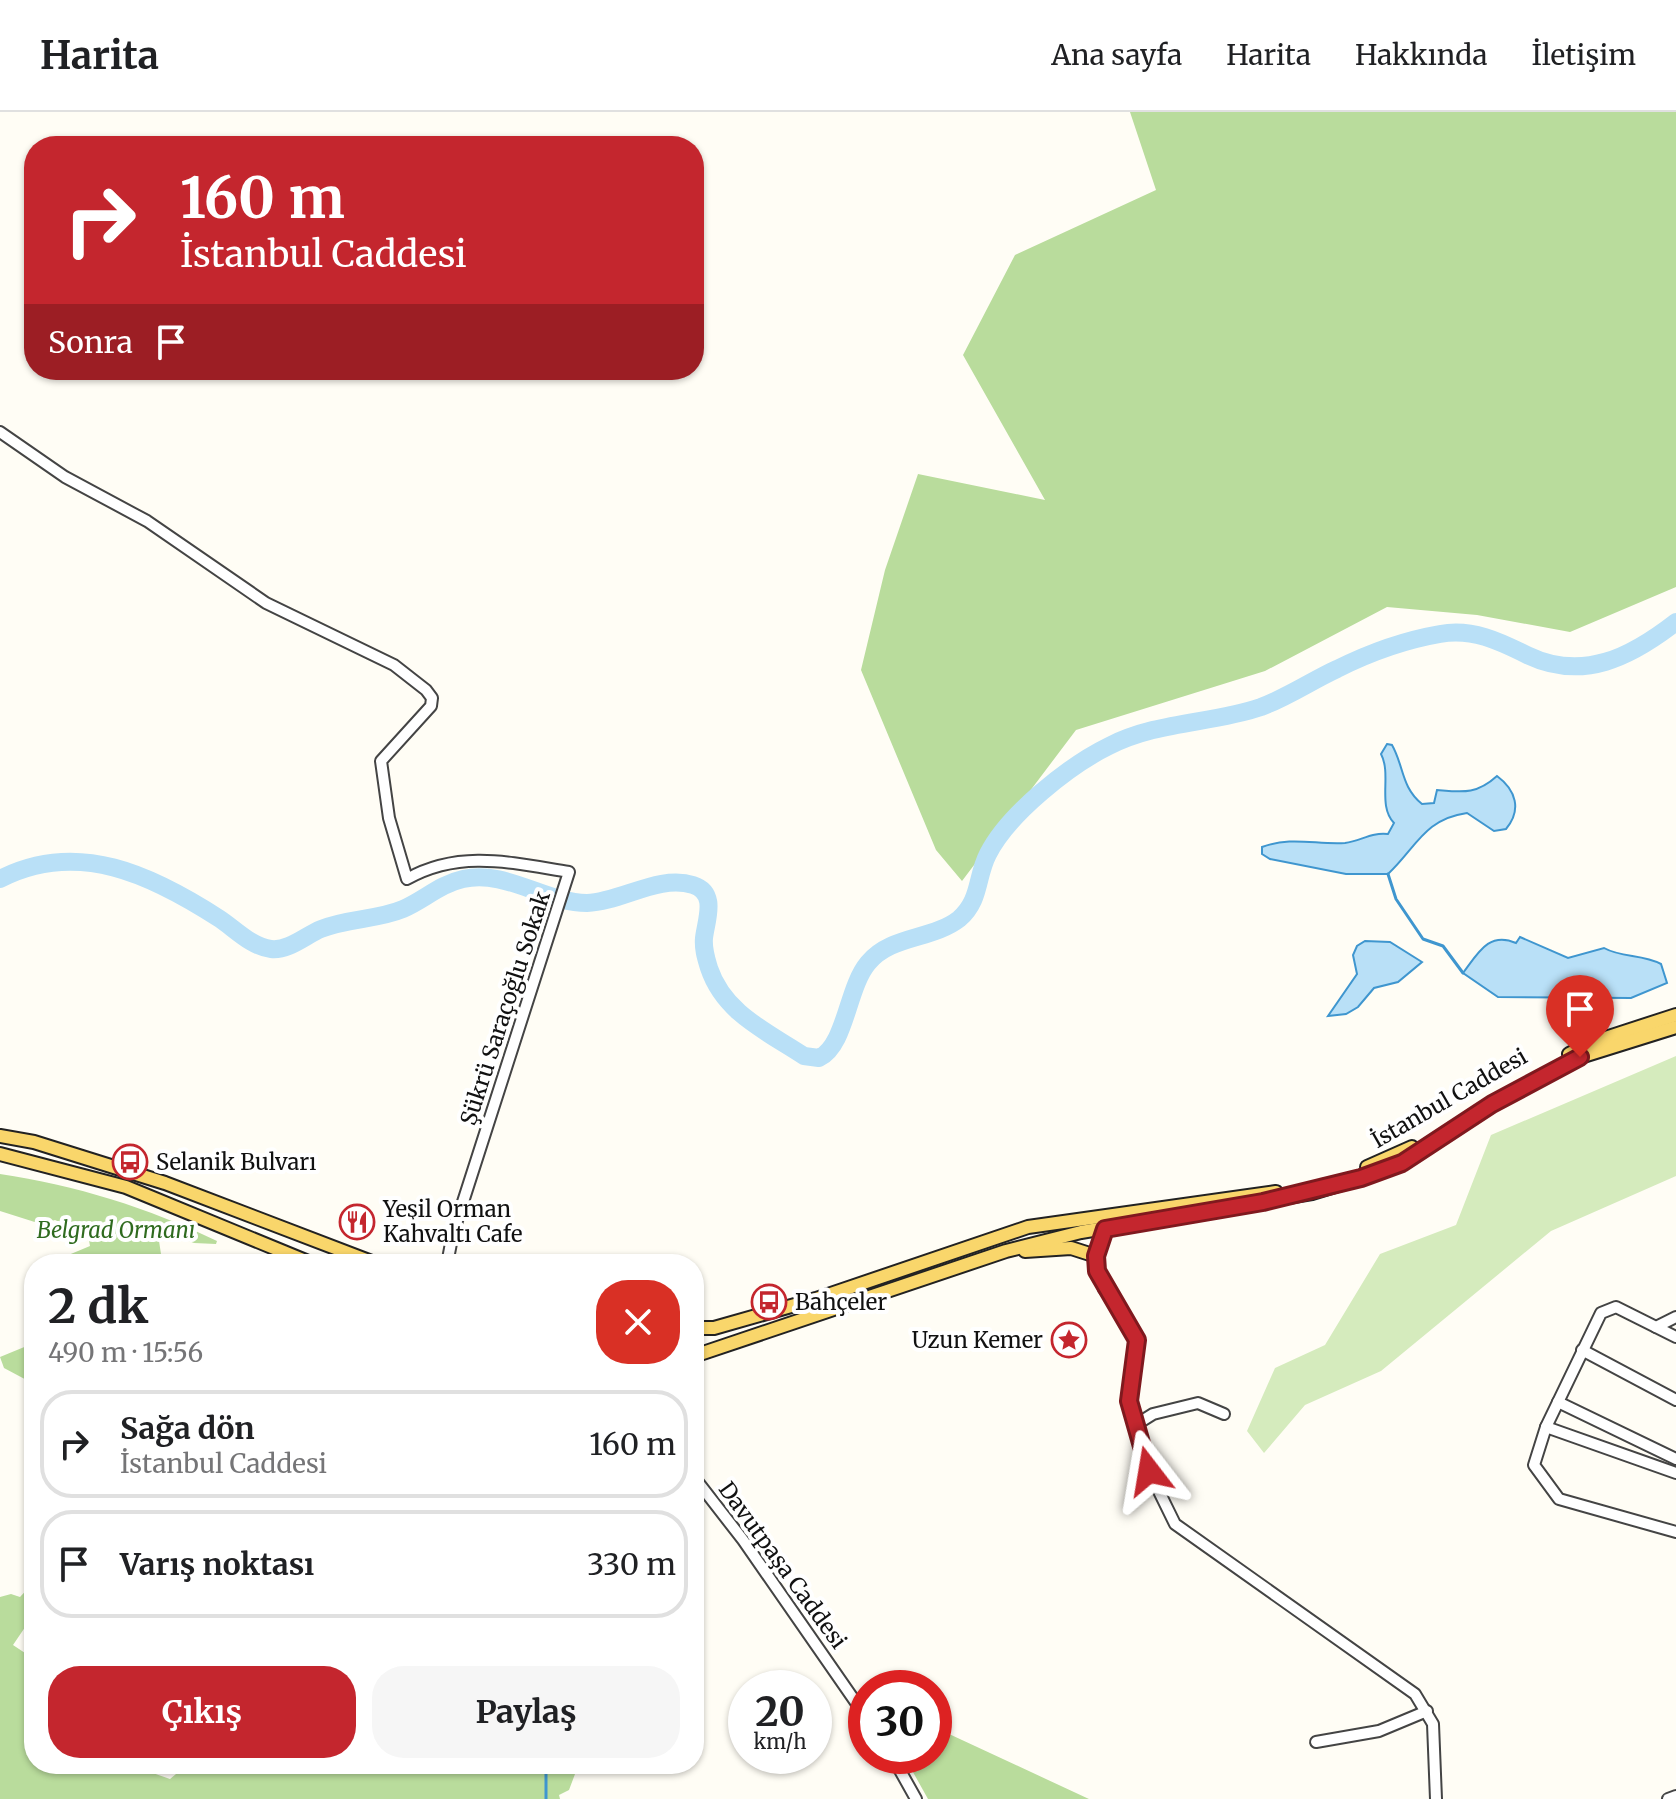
<!DOCTYPE html>
<html lang="tr">
<meta charset="utf-8">
<style>
body{margin:0;font-family:Merriweather,serif;background:#f6f6f6;color:#202124;height:100vh;display:flex;flex-direction:column;font-size:30px;white-space:nowrap}
*{box-sizing:border-box;margin:0}
p{font-size:26px;color:#757577}
.icon{flex:none;width:44px;height:44px;fill:none;stroke:currentColor;stroke-width:2;stroke-linecap:round;stroke-linejoin:round}
.map{position:relative;flex:1;overflow:hidden}
.details{position:absolute;left:24px;top:1142px;width:680px;height:520px;display:flex;flex-direction:column;background:#fff;border-radius:32px;box-shadow:0 2px 6px #0004}
.details>*{flex:none}
.banner{position:absolute;left:24px;top:24px;width:680px;height:244px;border-radius:32px;box-shadow:0 2px 6px #0004;background:#c4262e;color:#fff;overflow:hidden}
.speed{position:absolute;left:728px;top:1558px;display:flex;gap:16px;font-size:40px;font-weight:700;text-align:center}
.speed>*{display:grid;place-content:center;width:104px;height:104px;border-radius:50%;background:#fff;box-shadow:0 2px 6px #0004;line-height:1}
.speed small{font-size:20px;font-weight:400}
.speed .limit{border:12px solid #d22;background:#fff;color:#111}
.pin{position:absolute;display:grid;place-items:center;width:68px;height:68px;color:#fff;margin:-82px -34px;border-radius:50% 50% 50% 0;rotate:-45deg;box-shadow:0 0 8px #0007}
.pin .icon{rotate:45deg}
.me{position:absolute;width:88px;margin:-44px;rotate:346deg;stroke-linejoin:round;filter:drop-shadow(0 0 6px #0008)}
.turn{display:flex;align-items:center;gap:28px;height:168px;padding:0 24px;font-size:36px}
.turn .icon{width:104px;height:104px;stroke-width:2.5}
.turn b{display:block;font-size:56px;line-height:68px}
.then{display:flex;align-items:center;height:76px;padding:0 24px;background:#0003;gap:16px;font-size:30px}
.round{display:grid;place-items:center;flex:none;width:84px;height:84px;border-radius:32px;background:#f6f6f6}
.headline{display:flex;align-items:center;justify-content:space-between;height:136px;padding:0 24px}
h1{font-size:48px;font-weight:700;line-height:60px}
.action{display:flex;gap:16px;margin-top:auto;padding:16px 24px}
.action a{flex:1;height:92px;border-radius:32px;background:#c4262e;color:#fff;font-size:32px;font-weight:700;line-height:92px;text-align:center}
.action a+a{background:#f6f6f6;color:#202124}
ul{padding:0;list-style:none}
li{display:flex;align-items:center;gap:24px;height:108px;margin:0 16px 12px;padding:0 8px;border:4px solid #e0e0e0;border-radius:32px}
li div{flex:1}
li b{display:block;font-size:30px}
li em{font-style:normal}
header{display:flex;align-items:center;gap:48px;box-sizing:border-box;height:112px;padding:0 40px;background:#fff;border-bottom:2px solid #e0e0e0}
header strong{font-size:38px}
nav{display:flex;gap:44px;margin-inline-start:auto;font-size:28px}
.map>svg:first-child{display:block}
.green{fill:#d5ebbd}
.forest{fill:#b9dc9c}
.water{fill:#b9e0f7;stroke:#3f96cf;stroke-width:2}
.lines{fill:none;stroke-linecap:round;stroke-linejoin:round}
.stream{stroke:#3f96cf;stroke-width:3}
.river{stroke:#b9e0f7;stroke-width:18}
.minor-casing{stroke:#444;stroke-width:14}
.major-casing{stroke:#222;stroke-width:16}
.minor{stroke:#fff;stroke-width:10}
.major{stroke:#f9d66b;stroke-width:12}
.route-casing{stroke:#7f191e;stroke-width:20}
.route{stroke:#c4262e;stroke-width:14}
.labels{text-anchor:middle;stroke-width:8;stroke-linejoin:round;paint-order:stroke}
.street-label{font-size:22px;fill:#111;stroke:#fff}
.poi-label{font-size:22px;fill:#111;stroke:#fff;text-anchor:start}
.park-label{font-size:22px;font-style:italic;fill:#2f6b1f;stroke:#fff}
</style>
<header>
<strong>Harita</strong>
<nav><a>Ana sayfa</a><a>Harita</a><a>Hakkında</a><a>İletişim</a></nav>
</header>
<div class="map">
<svg width="1676" height="1687" viewBox="0 0 1676 1687">
<rect width="100%" height="100%" fill="#fffdf5"/>
<polygon class="green" points="1676,944 1676,1064 1551,1119 1381,1259 1305,1293 1264,1341 1247,1319 1275,1256 1325,1233 1380,1142 1456,1113 1491,1023"/>
<g class="forest">
<polygon points="1130,0 1676,0 1676,475 1570,520 1477,503 1387,495 1265,559 1076,618 962,769 936,738 861,558 885,458 918,362 1045,388 963,243 1015,143 1156,78"/>
<path d="M0 1062C75 1073 149 1096 217 1129L216 1132 194 1131 168 1121 159 1129 161 1142 179 1152H166L150 1142 135 1147 122 1145 111 1152H68L66 1144 90 1134 88 1123 55 1108 41 1112 0 1099Z"/>
<polygon points="34,1231 34,1272 4,1256 0,1245"/>
<polygon points="34,1470 34,1502 13,1533 34,1547 34,1652 127,1652 170,1667 188,1652 574,1652 575,1662 569,1678 559,1683 560,1687 0,1687 0,1485 11,1482 20,1485"/>
<polygon points="934,1615 1089,1687 928,1687 904,1644 934,1644"/>
</g>
<g class="water">
<path d="M1387 632 1392 633C1404 654 1401 675 1422 692L1434 691 1437 678C1462 680 1476 683 1497 664 1516 678 1522 698 1506 717L1494 719 1467 701C1424 707 1416 736 1388 762H1346L1270 747 1262 742V735C1291 724 1317 733 1345 731 1361 729 1371 720 1388 722L1394 711C1377 693 1392 663 1381 642Z"/>
<path d="M1520 825 1568 846 1604 836C1622 846 1642 842 1661 852L1667 871 1631 886 1498 885 1463 861C1478 841 1489 819 1516 831Z"/>
<polygon points="1365,829 1390,830 1422,850 1398,870 1374,876 1358,895 1346,902 1328,904 1357,862 1353,843 1357,834"/>
</g>
<g class="lines">
<g class="stream">
<polyline points="1388,762 1396,787 1423,827 1443,834 1463,861"/>
<polyline points="546,1652 546,1687"/>
</g>
<path class="river" d="M0 767C78 727 152 763 220 807 235 817 252 835 271 837 289 839 306 823 321 817 348 806 377 808 403 797 424 788 440 772 463 767 505 757 546 791 587 791 621 790 659 762 693 773 718 781 706 808 704 826 703 837 706 846 709 856 724 901 766 919 804 944L819 946C846 933 847 876 868 851 891 823 932 828 959 807 981 788 976 765 988 742 1008 702 1070 653 1109 634 1158 609 1211 612 1261 595 1288 585 1311 569 1337 557 1369 541 1405 528 1440 522 1472 516 1499 529 1527 543 1583 570 1631 545 1676 510"/>
<g class="minor-casing">
<g id="minor">
<path d="M0 320 65 365 147 409 266 491 394 553 426 578 432 586 431 594 381 649 389 706 407 767C460 737 513 751 569 760L453 1121 447 1152"/>
<polyline points="1096,1144 1104,1177 1123,1201 1137,1228 1129,1289 1149,1359 1175,1412 1415,1582 1433,1612 1436,1687"/>
<polyline points="1676,1205 1656,1215 1616,1195 1601,1201 1546,1315 1534,1353 1559,1387 1676,1420"/>
<polyline points="1656,1215 1676,1225"/>
<polyline points="1582,1238 1676,1288"/>
<polyline points="1558,1290 1676,1347"/>
<polyline points="1137,1312 1153,1302 1198,1291 1224,1302"/>
<polyline points="1546,1315 1676,1361"/>
<polyline points="694,1365 743,1428 866,1605"/>
<polyline points="1316,1630 1379,1619 1427,1599"/>
<polyline points="892,1644 916,1687"/>
<polyline points="1668,1687 1676,1684"/>
</g>
</g>
<g class="major-casing">
<g id="major">
<polyline points="1569,942 1590,931 1676,903"/>
<polyline points="0,1024 34,1030 165,1071 377,1152"/>
<polyline points="0,1042 126,1075 313,1152"/>
<polyline points="1367,1055 1412,1035"/>
<polyline points="1025,1139 1071,1136 1096,1144"/>
<polyline points="694,1216 714,1216 816,1187 1028,1115 1276,1080"/>
<polyline points="694,1244 1006,1139 1081,1120 1312,1081 1361,1066 1402,1051 1492,992 1580,945 1676,915"/>
</g>
</g>
<use href="#minor" class="minor"/>
<use href="#major" class="major"/>
</g>
<g class="lines">
<g class="route-casing">
<polyline id="route" points="1149,1359 1129,1289 1137,1228 1097,1159 1096,1144 1105,1117 1263,1090 1361,1066 1402,1051 1492,992 1580,945"/>
</g>
<use href="#route" class="route"/>
</g>
<defs>
<g id="bus-ring" transform="scale(1.8)"><circle r="9.5" fill="#fff" stroke="#c4262e" stroke-width="1.5"/><path d="M-5-6H5V4H4V6H2V4H-2V6H-4V4H-5ZM-3.5-4V0h7V-4ZM-3.5 1.2v1.5H-2V1.2ZM2 1.2v1.5H3.5V1.2Z" fill="#c4262e"/></g>
<g id="restaurant-ring" transform="scale(1.8)"><circle r="9.5" fill="#fff" stroke="#c4262e" stroke-width="1.5"/><path d="M-5-6h1v4h1v-4h1v4h1v-4h1v5L-1.5 .5V6h-2V.5L-5-1ZM5-6V6H3V1.5H1.5Q1.5-4 5-6Z" fill="#c4262e"/></g>
<g id="sight-ring" transform="scale(1.8)"><circle r="9.5" fill="#fff" stroke="#c4262e" stroke-width="1.5"/><path d="M0-6L1.8-2.2L6-1.7L2.9 1.2L3.7 5.4L0 3.3L-3.7 5.4L-2.9 1.2L-6-1.7L-1.8-2.2Z" fill="#c4262e"/></g>
</defs>
<g fill-rule="evenodd">
<use href="#bus-ring" x="130" y="1050"/>
<use href="#restaurant-ring" x="357" y="1110"/>
<use href="#bus-ring" x="769" y="1190"/>
<use href="#sight-ring" x="1069" y="1228"/>
</g>
<g class="labels">
<g class="street-label">
<text transform="translate(505 896) rotate(-72)" y="8">Şükrü Saraçoğlu Sokak</text>
<text transform="translate(1449 986) rotate(-30)" y="8">İstanbul Caddesi</text>
<text transform="translate(783 1453) rotate(54)" y="8">Davutpaşa Caddesi</text>
</g>
<g class="poi-label">
<text x="156" y="1058">Selanik Bulvarı</text>
<text x="383" y="1105">Yeşil Orman<tspan x="383" dy="25">Kahvaltı Cafe</tspan></text>
<text x="795" y="1198">Bahçeler</text>
<text x="1043" y="1236" text-anchor="end">Uzun Kemer</text>
</g>
<g class="park-label">
<text x="116" y="1126">Belgrad Ormanı</text>
</g>
</g>
</svg>
<div class="speed"><div>20<small>km/h</small></div><div class="limit">30</div></div>
<div class="pin" style="left:1580px;top:945px;background:#d93025"><svg class="icon" aria-label="arrive" viewBox="0 0 24 24"><path d="M6 21V4h12l-3 4 3 4H6"/></svg></div>
<svg class="me" style="left:1149px;top:1359px" viewBox="-20 -20 40 40"><path d="M0-17L14 15 0 8-14 15z" fill="#c4262e" stroke="#fff" stroke-width="4"/></svg>
<div class="banner">
<div class="turn"><svg class="icon" aria-label="right" viewBox="0 0 24 24"><path d="M7 20v-9h11M14 6l5 5-5 5"/></svg><div><b>160 m</b>İstanbul Caddesi</div></div>
<div class="then">Sonra<svg class="icon" aria-label="arrive" viewBox="0 0 24 24"><path d="M6 21V4h12l-3 4 3 4H6"/></svg></div>
</div>
<section class="details">
<div class="headline"><div><h1>2 dk</h1><p>490 m · 15:56</p></div><a class="round" style="background:#d93025;color:#fff"><svg class="icon" aria-label="close" viewBox="0 0 24 24"><path d="M6 6l12 12M18 6L6 18"/></svg></a></div>
<ul>
<li><svg class="icon" aria-label="right" viewBox="0 0 24 24"><path d="M7 20v-9h11M14 6l5 5-5 5"/></svg><div><b>Sağa dön</b><p>İstanbul Caddesi</p></div><em>160 m</em></li>
<li><svg class="icon" aria-label="arrive" viewBox="0 0 24 24"><path d="M6 21V4h12l-3 4 3 4H6"/></svg><div><b>Varış noktası</b></div><em>330 m</em></li>
</ul>
<div class="action"><a>Çıkış</a><a>Paylaş</a></div>
</section>
</div>
